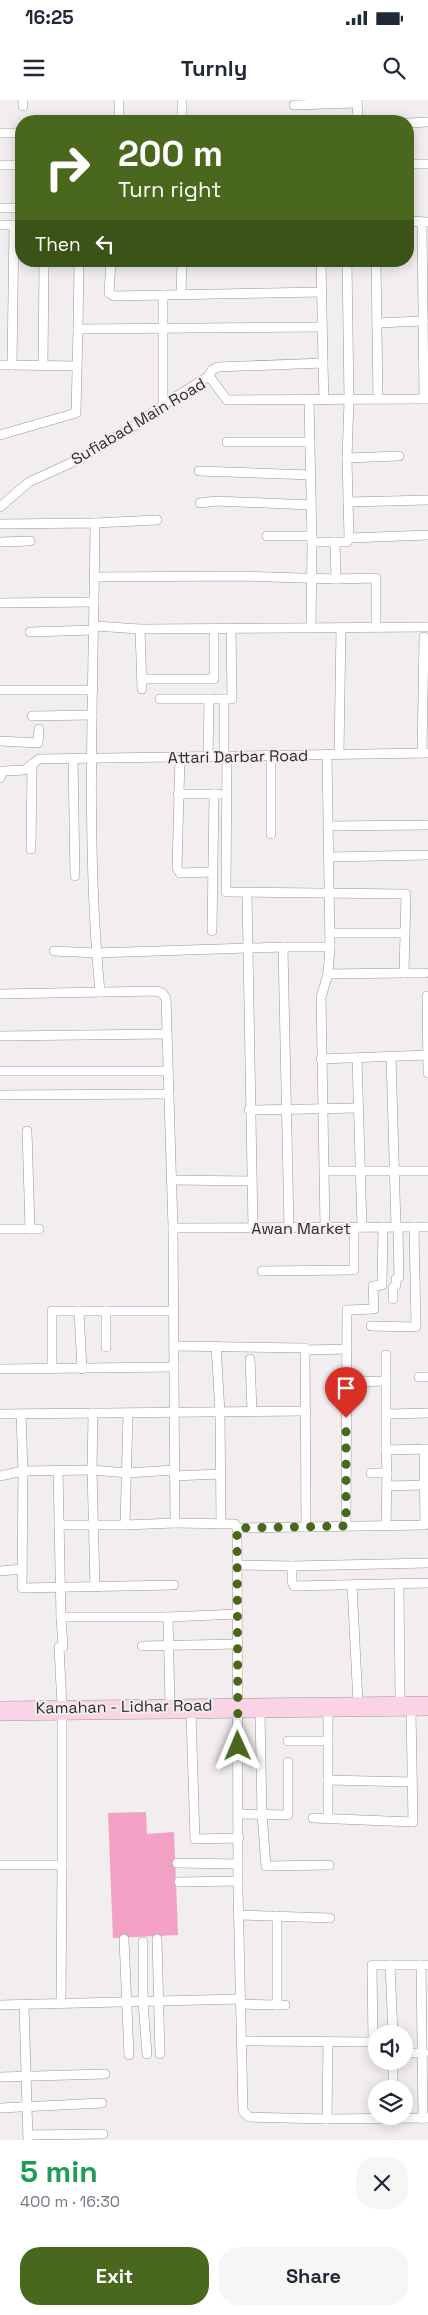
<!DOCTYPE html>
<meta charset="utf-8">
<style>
body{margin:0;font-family:"Space Grotesk",sans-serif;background:#f6f6f7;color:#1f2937;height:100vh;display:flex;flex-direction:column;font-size:19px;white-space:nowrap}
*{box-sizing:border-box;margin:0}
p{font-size:16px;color:#747a83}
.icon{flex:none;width:28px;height:28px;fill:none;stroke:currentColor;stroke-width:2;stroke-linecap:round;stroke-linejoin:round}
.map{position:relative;height:2040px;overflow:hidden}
.details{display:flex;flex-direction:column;background:#fff;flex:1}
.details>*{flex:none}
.guide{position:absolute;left:15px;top:15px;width:399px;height:152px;border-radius:20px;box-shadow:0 2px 12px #0003;background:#4a681d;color:#fff;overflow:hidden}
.controls{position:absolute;left:368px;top:1925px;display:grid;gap:10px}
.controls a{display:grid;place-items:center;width:45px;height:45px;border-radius:50%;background:#fff;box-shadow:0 2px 12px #0003;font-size:25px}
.pin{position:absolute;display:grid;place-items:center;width:42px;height:42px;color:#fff;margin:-51px -21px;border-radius:50% 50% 50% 0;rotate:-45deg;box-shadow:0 0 5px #0007}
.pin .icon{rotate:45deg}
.me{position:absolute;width:55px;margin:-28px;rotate:359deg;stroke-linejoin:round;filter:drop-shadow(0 0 4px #0008)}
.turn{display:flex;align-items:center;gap:18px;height:105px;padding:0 20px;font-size:22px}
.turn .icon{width:65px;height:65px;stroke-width:2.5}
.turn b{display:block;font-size:35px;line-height:42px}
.then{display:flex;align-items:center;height:48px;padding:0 20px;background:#0003;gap:10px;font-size:19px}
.round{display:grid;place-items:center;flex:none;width:52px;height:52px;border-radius:20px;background:#f6f6f7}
.headline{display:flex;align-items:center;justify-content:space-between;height:85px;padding:0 20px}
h1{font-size:30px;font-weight:600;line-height:38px;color:#1e9e55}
.action{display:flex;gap:10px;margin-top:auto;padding:10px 20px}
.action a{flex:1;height:58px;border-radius:20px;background:#4a681d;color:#fff;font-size:20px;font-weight:600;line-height:58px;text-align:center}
.action a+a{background:#f6f6f7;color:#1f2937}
.status{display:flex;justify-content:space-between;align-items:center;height:35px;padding:0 25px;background:#fff;direction:ltr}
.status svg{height:14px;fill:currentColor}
header{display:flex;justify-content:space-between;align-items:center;height:65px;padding:0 20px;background:#fff;font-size:22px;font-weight:600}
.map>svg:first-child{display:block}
.green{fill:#f3a0c5}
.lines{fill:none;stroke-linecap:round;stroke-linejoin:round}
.street-casing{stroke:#9b9799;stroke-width:10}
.secondary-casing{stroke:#9b9799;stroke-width:12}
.street{stroke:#fff;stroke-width:9}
.secondary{stroke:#fad3e6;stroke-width:11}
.route{stroke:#4a681d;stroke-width:9;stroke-dasharray:0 16.2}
.labels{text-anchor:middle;stroke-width:4;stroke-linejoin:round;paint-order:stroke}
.street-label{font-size:16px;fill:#2e2c2d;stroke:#f2edef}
</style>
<div class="status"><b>16:25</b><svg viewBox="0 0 49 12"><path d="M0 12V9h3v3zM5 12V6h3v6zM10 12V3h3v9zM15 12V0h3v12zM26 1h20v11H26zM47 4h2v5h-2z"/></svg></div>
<header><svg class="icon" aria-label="menu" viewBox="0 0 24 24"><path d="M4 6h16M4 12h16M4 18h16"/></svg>Turnly<svg class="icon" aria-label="search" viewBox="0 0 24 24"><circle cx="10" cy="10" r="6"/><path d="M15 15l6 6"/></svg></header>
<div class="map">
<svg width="428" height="2040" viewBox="0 0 428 2040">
<rect width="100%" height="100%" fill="#f2edef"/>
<polygon class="green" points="146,1712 147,1734 174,1732 178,1835 113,1838 108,1713"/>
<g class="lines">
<g class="street-casing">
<g id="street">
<polyline points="23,0 23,6"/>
<polyline points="119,0 119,21"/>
<polyline points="182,0 182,21"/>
<polyline points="357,0 358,21"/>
<polyline points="294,5 357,3"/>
<polyline points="408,23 428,22"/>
<polyline points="0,33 21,33"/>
<polyline points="408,64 428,64"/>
<polyline points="0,65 21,65"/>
<polyline points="0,108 18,108"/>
<polyline points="408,121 428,122"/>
<polyline points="422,122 424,299"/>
<polyline points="0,125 21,125"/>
<polyline points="14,125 12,265 77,266"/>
<polyline points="111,161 109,193 114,196 322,192"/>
<polyline points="321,161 323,263"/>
<polyline points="347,161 349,300 347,358 399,356"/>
<polyline points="376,161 378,299"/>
<polyline points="181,194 182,161"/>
<polyline points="163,195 163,305"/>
<polyline points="377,223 423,221"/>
<polyline points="78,229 79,161"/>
<polyline points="0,265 12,265"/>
<polyline points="43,266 44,161"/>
<polyline points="209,276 212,270 218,267 323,263 324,300"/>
<polyline points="309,300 312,442 347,442 349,438"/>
<polyline points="0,335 76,313 78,229 322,227"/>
<polyline points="227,342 310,342"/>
<polyline points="347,358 349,438 428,435"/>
<polyline points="199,371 311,375"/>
<polyline points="348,402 428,400"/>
<polyline points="200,403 216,401 311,405"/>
<polyline points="0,407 29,382 75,361 134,326 163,305 209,276 227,300 428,299"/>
<polyline points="95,423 157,420"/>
<path d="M0 424 95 423C94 579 85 736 100 892"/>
<polyline points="267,436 312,436"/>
<polyline points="0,442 30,441"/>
<polyline points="335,442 336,479 376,478 376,527"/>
<polyline points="95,477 238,476 336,479"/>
<polyline points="0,503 94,502"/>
<polyline points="94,526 140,529 428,527"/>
<polyline points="311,527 312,442"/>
<polyline points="140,529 142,589"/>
<polyline points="30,532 94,530"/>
<polyline points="142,579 214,579 214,529"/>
<polyline points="0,590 93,590"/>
<polyline points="160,599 232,599 231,528"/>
<polyline points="32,616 92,615"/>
<polyline points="0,641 38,643 39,629"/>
<polyline points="422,653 424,537"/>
<polyline points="339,654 341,528"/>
<polyline points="271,655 271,734"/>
<polyline points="224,656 224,599"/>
<polyline points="227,656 226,792 406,794 404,873 425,873"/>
<polyline points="180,657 177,768 180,773 211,772"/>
<polyline points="208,657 209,599"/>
<polyline points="73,658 75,776"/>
<polyline points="0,678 3,671 25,670 39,659 428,653"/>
<polyline points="178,694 219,694"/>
<polyline points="328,726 428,725"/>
<polyline points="31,749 32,664"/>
<polyline points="329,757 428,755"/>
<polyline points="247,794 253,1128"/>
<polyline points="212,831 214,694"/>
<polyline points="330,833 405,833"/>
<polyline points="54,851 96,853 283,847"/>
<polyline points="328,874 404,873"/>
<polyline points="0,894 157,891 162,893 166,898 173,1128 175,1423 235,1424 237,1428 238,1790 243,2011 249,2017 327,2019 328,1942"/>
<polyline points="427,896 428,973"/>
<polyline points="0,936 167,934"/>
<polyline points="391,956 396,1127"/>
<polyline points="357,958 362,1127"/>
<polyline points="321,959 428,955"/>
<polyline points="0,971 168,971"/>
<polyline points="0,995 169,994"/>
<polyline points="249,1010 358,1008"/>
<polyline points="27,1031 30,1129"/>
<polyline points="325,1071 428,1071"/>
<polyline points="171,1080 252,1081"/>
<polyline points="173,1128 428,1127"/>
<polyline points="289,1128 283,847 330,847"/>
<polyline points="325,1128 321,897 328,874 330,847 327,654"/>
<polyline points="0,1129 39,1129"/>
<polyline points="262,1171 354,1170 354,1128"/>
<polyline points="393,1199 393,1188 396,1185 396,1179 399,1177 398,1127"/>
<polyline points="79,1211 82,1269"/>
<polyline points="371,1226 416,1227 414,1127"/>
<polyline points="174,1246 305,1248 306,1427"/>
<polyline points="216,1246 220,1312 221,1424"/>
<polyline points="106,1247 106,1211"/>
<polyline points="306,1250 347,1249"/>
<polyline points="386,1255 386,1312 390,1314 428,1313"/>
<polyline points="250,1259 252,1311"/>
<polyline points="0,1269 174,1267"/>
<polyline points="52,1269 52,1211 174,1211"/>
<polyline points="419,1277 428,1277"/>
<polyline points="347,1282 386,1281"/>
<polyline points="128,1313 125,1425 175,1423"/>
<polyline points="0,1314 306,1311"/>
<polyline points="21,1314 23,1371 92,1370 93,1313"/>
<polyline points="386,1350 386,1312"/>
<polyline points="58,1370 61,1517"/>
<polyline points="371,1373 387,1373 386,1350 428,1349"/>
<polyline points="0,1376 23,1371 22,1488 174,1485"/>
<polyline points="174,1376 220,1374"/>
<polyline points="387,1386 424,1385"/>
<polyline points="59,1425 125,1425"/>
<polyline points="346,1426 347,1210 374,1209 373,1186 382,1185 383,1127"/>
<polyline points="386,1426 387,1373"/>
<polyline points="237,1428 425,1425 424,1349"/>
<polyline points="237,1465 292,1466 292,1482 294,1486 428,1483"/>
<polyline points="292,1466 428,1463"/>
<polyline points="0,1471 22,1469"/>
<polyline points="399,1484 400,1602"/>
<polyline points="352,1485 358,1603"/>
<polyline points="95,1487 92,1370 127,1373 174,1370"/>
<polyline points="168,1517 170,1605"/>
<polyline points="142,1546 238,1544"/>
<polyline points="62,1606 59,1547 63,1547 61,1517 168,1517 238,1514"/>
<polyline points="328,1611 328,1719"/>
<polyline points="260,1612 262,1714 266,1766 329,1765"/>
<polyline points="191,1613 195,1739 239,1738"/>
<polyline points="288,1641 328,1641"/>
<polyline points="328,1680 412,1682"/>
<polyline points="239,1714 288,1715 288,1662"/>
<polyline points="313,1718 413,1722 411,1610"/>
<polyline points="177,1763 238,1764"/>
<polyline points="0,1765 62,1765 62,1614"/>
<polyline points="179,1782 238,1781"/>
<polyline points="239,1815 330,1818"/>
<polyline points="277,1816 277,1905 285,1905"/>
<polyline points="124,1839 129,1955"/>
<polyline points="157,1839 160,1954"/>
<polyline points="143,1842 143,1902 147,1954"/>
<polyline points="390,1865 393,1934"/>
<polyline points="421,1865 423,2019"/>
<polyline points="61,1903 62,1765"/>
<polyline points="240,1904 277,1905"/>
<polyline points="0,1905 240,1899"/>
<polyline points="24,1905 28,2040"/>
<polyline points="241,1941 373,1942 372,1865 428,1865"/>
<polyline points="404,1953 424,1953"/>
<polyline points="0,1977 105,1974"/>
<polyline points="393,1989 393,1961"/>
<polyline points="0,2008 102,2003"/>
<polyline points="327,2019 427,2018"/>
<polyline points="28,2035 103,2034"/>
</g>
</g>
<g class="secondary-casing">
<g id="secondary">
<polyline points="0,1607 428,1602"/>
<polyline points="0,1615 428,1610"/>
</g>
</g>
<use href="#street" class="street"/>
<use href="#secondary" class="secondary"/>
</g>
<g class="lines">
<polyline class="route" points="238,1646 237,1428 346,1426 346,1318"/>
</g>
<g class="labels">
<g class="street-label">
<text transform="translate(138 321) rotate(-31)" y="6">Sufiabad Main Road</text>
<text transform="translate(238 656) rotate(-1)" y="6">Attari Darbar Road</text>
<text x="301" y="1134">Awan Market</text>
<text transform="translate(124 1606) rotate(-1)" y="6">Kamahan - Lidhar Road</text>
</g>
</g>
</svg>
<div class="controls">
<a><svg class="icon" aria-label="sound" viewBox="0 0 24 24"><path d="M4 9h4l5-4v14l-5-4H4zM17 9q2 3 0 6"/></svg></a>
<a><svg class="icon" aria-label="layers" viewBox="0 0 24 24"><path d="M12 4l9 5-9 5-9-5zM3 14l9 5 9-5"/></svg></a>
</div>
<div class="pin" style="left:346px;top:1318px;background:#d93025"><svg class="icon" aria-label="arrive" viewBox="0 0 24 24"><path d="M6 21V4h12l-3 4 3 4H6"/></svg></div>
<svg class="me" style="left:238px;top:1646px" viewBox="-20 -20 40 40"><path d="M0-17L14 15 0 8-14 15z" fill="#4a681d" stroke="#fff" stroke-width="4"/></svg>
<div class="guide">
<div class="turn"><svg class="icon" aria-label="right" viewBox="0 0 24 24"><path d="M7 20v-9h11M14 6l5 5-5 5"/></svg><div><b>200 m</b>Turn right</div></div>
<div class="then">Then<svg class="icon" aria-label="left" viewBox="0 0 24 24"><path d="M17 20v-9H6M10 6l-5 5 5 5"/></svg></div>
</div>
</div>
<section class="details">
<div class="headline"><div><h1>5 min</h1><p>400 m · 16:30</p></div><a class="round"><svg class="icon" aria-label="close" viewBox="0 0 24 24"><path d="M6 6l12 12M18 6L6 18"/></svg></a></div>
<div class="action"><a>Exit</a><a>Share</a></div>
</section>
